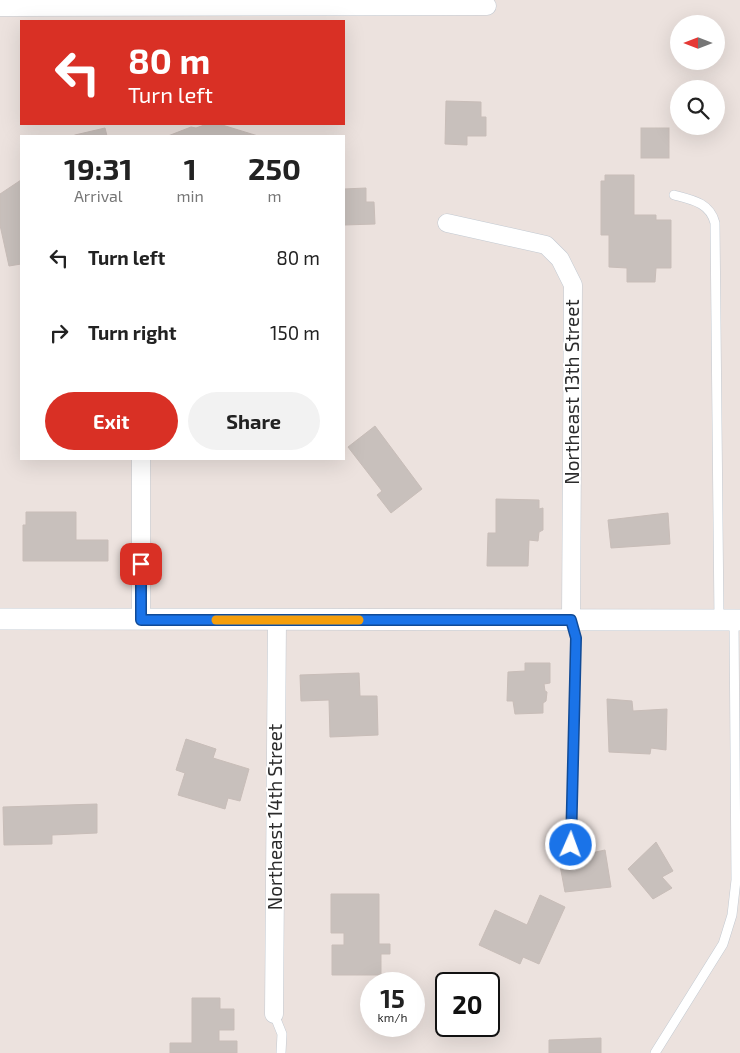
<!DOCTYPE html>
<style>
body{margin:0;font-family:"Exo 2",sans-serif;background:#f2f2f2;color:#222;height:100vh;display:flex;flex-direction:column;font-size:19px;white-space:nowrap}
*{box-sizing:border-box;margin:0}
p{font-size:16px;color:#767676}
.icon{flex:none;width:28px;height:28px;fill:none;stroke:currentColor;stroke-width:2;stroke-linecap:round;stroke-linejoin:round}
.map{position:relative;flex:1;overflow:hidden}
.sheet{position:absolute;left:20px;top:135px;width:325px;height:325px;display:flex;flex-direction:column;background:#fff;border-radius:0px;box-shadow:0 5px 20px #0002}
.sheet>*{flex:none}
.hud{position:absolute;left:20px;top:20px;width:325px;height:105px;border-radius:0px;box-shadow:0 5px 20px #0002;background:#d93025;color:#fff;overflow:hidden}
.needle{width:32px;rotate:270deg}
.buttons{position:absolute;left:670px;top:15px;display:grid;gap:10px}
.buttons a{display:grid;place-items:center;width:55px;height:55px;border-radius:50%;background:#fff;box-shadow:0 5px 20px #0002;font-size:25px}
.speed{position:absolute;left:360px;top:972px;display:flex;gap:10px;font-size:25px;font-weight:700;text-align:center}
.speed>*{display:grid;place-content:center;width:65px;height:65px;border-radius:50%;background:#fff;box-shadow:0 5px 20px #0002;line-height:1}
.speed small{font-size:12px;font-weight:400}
.speed .limit{border:2px solid #111;border-radius:8px;background:#fff;color:#111}
.pin{position:absolute;display:grid;place-items:center;width:42px;height:42px;color:#fff;margin:-21px;border-radius:10px;box-shadow:0 2px 8px #0006}
.me{position:absolute;width:55px;margin:-28px;rotate:2deg;stroke-linejoin:round;filter:drop-shadow(0 0 4px #0008)}
.turn{display:flex;align-items:center;gap:18px;height:105px;padding:0 25px;font-size:22px}
.turn .icon{width:65px;height:65px;stroke-width:2.5}
.turn b{display:block;font-size:35px;line-height:42px}
.eta{display:flex;justify-content:space-evenly;align-items:center;height:85px;text-align:center}
.eta b{font-size:30px;font-weight:700;line-height:35px}
.button{display:flex;gap:10px;margin-top:auto;padding:10px 25px}
.button a{flex:1;height:58px;border-radius:30px;background:#d93025;color:#fff;font-size:20px;font-weight:700;line-height:58px;text-align:center}
.button a+a{background:#f2f2f2;color:#222}
ul{padding:0;list-style:none}
li{display:flex;align-items:center;gap:15px;height:75px;padding:0 25px}
li div{flex:1}
li b{display:block;font-size:19px}
li em{font-style:normal}
.map>svg:first-child{display:block}
.building{fill:#c8c0bc;stroke:#c8bdb8}
.lines{fill:none;stroke-linecap:round;stroke-linejoin:round}
.service-casing{stroke:#c2c9d1;stroke-width:10}
.minor-casing{stroke:#c2c9d1;stroke-width:19}
.tertiary-casing{stroke:#c2c9d1;stroke-width:22}
.service{stroke:#fff;stroke-width:9}
.minor{stroke:#fff;stroke-width:18}
.tertiary{stroke:#fff;stroke-width:21}
.route-casing{stroke:#114b97;stroke-width:12}
.route{stroke:#1a73e8;stroke-width:9}
.slow{stroke:#f59e0b;stroke-width:9}
.labels{text-anchor:middle;stroke-width:4;stroke-linejoin:round;paint-order:stroke}
.street-label{font-size:19px;fill:#2b2b2b;stroke:#fff}
</style>
<div class="map">
<svg width="740" height="1053" viewBox="0 0 740 1053">
<rect width="100%" height="100%" fill="#ece2de"/>
<g class="building">
<polygon points="446,101 481,102 481,117 486,117 486,136 467,136 467,145 445,144"/>
<polygon points="207,124 219,124 258,136 168,136 191,127 196,128"/>
<polygon points="105,128 107,136 73,136 75,135"/>
<rect x="641" y="128" width="28" height="30"/>
<polygon points="605,175 634,175 634,215 656,215 656,220 671,220 671,268 656,268 655,282 627,282 627,268 609,267 609,235 601,235 601,181 605,181"/>
<polygon points="21,180 21,264 9,266 0,225 0,194"/>
<polygon points="366,188 366,202 374,202 375,224 344,225 344,189"/>
<polygon points="375,426 422,489 391,513 377,495 382,491 348,447"/>
<polygon points="496,499 539,500 539,509 543,508 543,530 539,532 538,541 529,540 528,566 487,566 488,533 496,533"/>
<polygon points="26,512 76,512 76,540 108,540 108,561 23,561 23,525 26,525"/>
<polygon points="668,513 670,544 611,548 608,520"/>
<polygon points="525,663 550,663 550,683 544,684 545,691 547,692 546,701 543,703 543,713 515,714 513,701 507,701 508,672 525,671"/>
<polygon points="359,673 360,696 377,696 378,735 330,737 329,700 301,701 300,675"/>
<polygon points="607,699 632,701 633,711 667,709 666,750 651,748 650,754 609,752"/>
<polygon points="186,739 216,749 213,758 249,769 240,801 228,798 225,809 178,795 185,773 176,770"/>
<polygon points="97,804 97,833 52,835 52,844 4,845 3,807"/>
<polygon points="656,842 673,871 662,877 672,888 653,899 628,869"/>
<polygon points="605,850 611,887 565,892 559,860"/>
<polygon points="331,894 379,894 379,944 390,944 390,954 381,954 381,975 332,975 332,945 344,945 344,933 331,933"/>
<polygon points="540,895 565,907 539,964 523,957 520,964 479,945 495,910 527,925"/>
<polygon points="192,998 220,998 220,1009 234,1009 234,1030 219,1030 219,1041 237,1041 237,1053 170,1053 170,1043 192,1043"/>
<polygon points="601,1038 601,1053 549,1053 549,1040"/>
</g>
<g class="lines">
<g class="service-casing">
<g id="service">
<path d="M674 195C693 200 710 203 715 223L719 620"/>
<polyline points="571,620 576,638 571,845"/>
<polyline points="274,1014 282,1034 281,1053"/>
<polyline points="655,1053 723,944 732,915 736,880 734,620"/>
</g>
</g>
<g class="minor-casing">
<g id="minor">
<polyline points="0,7 487,6"/>
<polyline points="447,223 546,245 560,259 573,285 571,620"/>
<polyline points="141,620 141,459"/>
<polyline points="274,1014 277,620"/>
</g>
</g>
<g class="tertiary-casing">
<polyline id="tertiary" points="0,619 740,620"/>
</g>
<use href="#service" class="service"/>
<use href="#minor" class="minor"/>
<use href="#tertiary" class="tertiary"/>
</g>
<g class="lines">
<g class="route-casing">
<polyline id="route" points="141,564 141,620 571,620 576,638 571,845"/>
</g>
<use href="#route" class="route"/>
<polyline class="slow" points="216,620 359,620"/>
</g>
<g class="labels">
<g class="street-label">
<text transform="translate(572 392) rotate(-90)" y="7">Northeast 13th Street</text>
<text transform="translate(275 817) rotate(-90)" y="7">Northeast 14th Street</text>
</g>
</g>
</svg>
<div class="buttons">
<a><svg class="needle" viewBox="-14 -14 28 28"><path d="M0-13l5 13h-10z" fill="#e53935"/><path d="M0 13l5-13h-10z" fill="#767676"/></svg></a>
<a><svg class="icon" aria-label="search" viewBox="0 0 24 24"><circle cx="10" cy="10" r="6"/><path d="M15 15l6 6"/></svg></a>
</div>
<div class="speed"><div>15<small>km/h</small></div><div class="limit">20</div></div>
<div class="pin" style="left:141px;top:564px;background:#d93025"><svg class="icon" aria-label="arrive" viewBox="0 0 24 24"><path d="M6 21V4h12l-3 4 3 4H6"/></svg></div>
<svg class="me" style="left:571px;top:845px" viewBox="-20 -20 40 40"><circle r="17" fill="#1a73e8" stroke="#fff" stroke-width="3"/><path d="M0-11L8 9 0 5-8 9z" fill="#fff"/></svg>
<div class="hud">
<div class="turn"><svg class="icon" aria-label="left" viewBox="0 0 24 24"><path d="M17 20v-9H6M10 6l-5 5 5 5"/></svg><div><b>80 m</b>Turn left</div></div>
</div>
<section class="sheet">
<div class="eta">
<div><b>19:31</b><p>Arrival</p></div>
<div><b>1</b><p>min</p></div>
<div><b>250</b><p>m</p></div>
</div>
<ul>
<li><svg class="icon" aria-label="left" viewBox="0 0 24 24"><path d="M17 20v-9H6M10 6l-5 5 5 5"/></svg><div><b>Turn left</b></div><em>80 m</em></li>
<li><svg class="icon" aria-label="right" viewBox="0 0 24 24"><path d="M7 20v-9h11M14 6l5 5-5 5"/></svg><div><b>Turn right</b></div><em>150 m</em></li>
</ul>
<div class="button"><a>Exit</a><a>Share</a></div>
</section>
</div>
